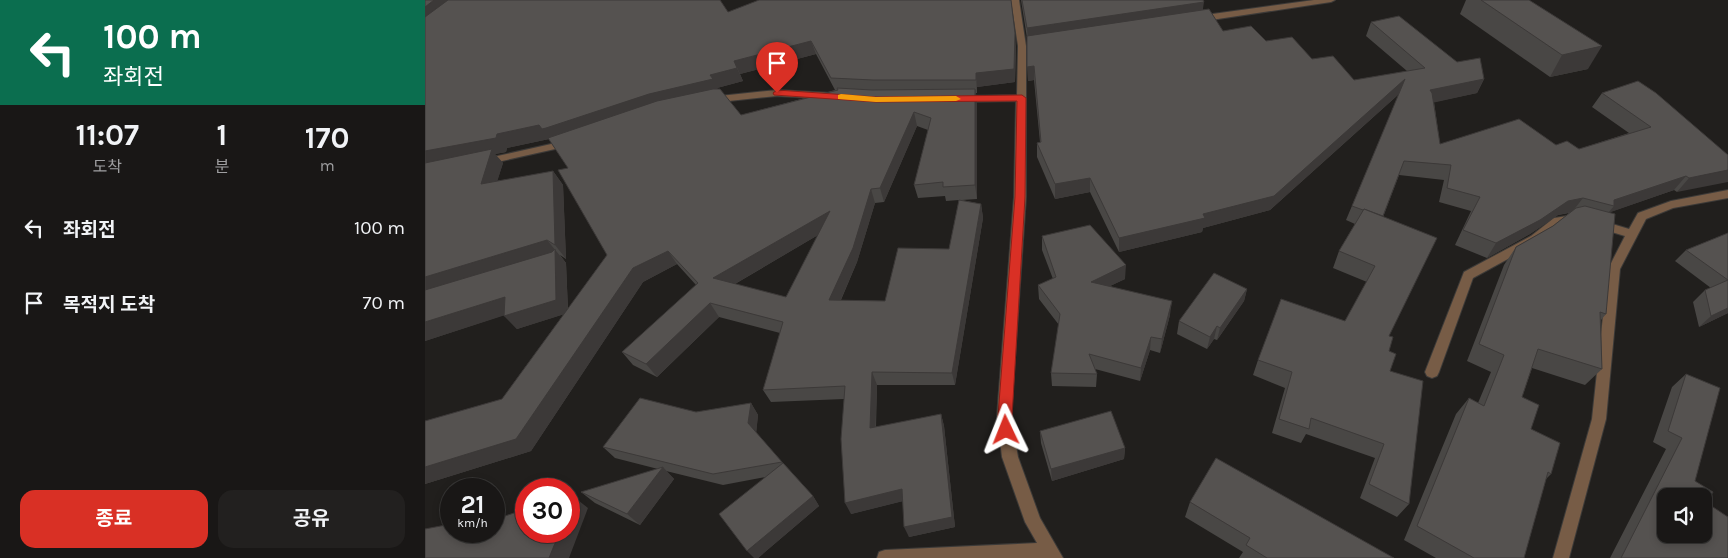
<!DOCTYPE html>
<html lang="ko">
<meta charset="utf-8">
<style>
body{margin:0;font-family:Karla,"Noto Sans KR",sans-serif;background:#22201f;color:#f1f3f6;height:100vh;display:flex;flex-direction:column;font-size:19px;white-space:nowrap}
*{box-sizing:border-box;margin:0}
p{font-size:16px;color:#9f9fa1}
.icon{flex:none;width:28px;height:28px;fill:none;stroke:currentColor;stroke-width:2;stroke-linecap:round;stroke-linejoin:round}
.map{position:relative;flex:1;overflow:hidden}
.side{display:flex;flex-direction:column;background:#191716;width:425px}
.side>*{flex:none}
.hud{background:#0b6e4f;color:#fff;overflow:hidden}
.controls{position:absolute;left:1232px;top:488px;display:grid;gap:10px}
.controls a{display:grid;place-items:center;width:55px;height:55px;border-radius:10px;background:#191716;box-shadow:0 2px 8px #0003,0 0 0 1px #373635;font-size:25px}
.speed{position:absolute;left:15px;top:478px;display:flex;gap:10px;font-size:25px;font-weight:700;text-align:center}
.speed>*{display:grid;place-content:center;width:65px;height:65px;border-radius:50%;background:#191716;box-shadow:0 2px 8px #0003,0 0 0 1px #373635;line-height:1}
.speed small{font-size:12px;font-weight:400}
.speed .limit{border:8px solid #d22;background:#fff;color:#111}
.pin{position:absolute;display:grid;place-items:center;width:42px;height:42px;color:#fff;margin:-51px -21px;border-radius:50% 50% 50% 0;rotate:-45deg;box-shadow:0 0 5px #0007}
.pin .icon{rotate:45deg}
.me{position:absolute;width:55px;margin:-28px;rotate:358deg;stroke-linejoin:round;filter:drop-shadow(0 0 4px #0008)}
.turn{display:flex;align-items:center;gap:18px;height:105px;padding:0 20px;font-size:22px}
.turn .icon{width:65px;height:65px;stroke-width:2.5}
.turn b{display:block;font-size:35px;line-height:42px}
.eta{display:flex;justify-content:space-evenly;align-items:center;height:85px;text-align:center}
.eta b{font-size:30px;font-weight:700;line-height:35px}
.button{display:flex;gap:10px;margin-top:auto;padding:10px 20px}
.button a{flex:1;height:58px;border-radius:15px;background:#d93025;color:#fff;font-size:20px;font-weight:700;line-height:58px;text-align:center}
.button a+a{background:#22201f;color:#f1f3f6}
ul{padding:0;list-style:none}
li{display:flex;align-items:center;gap:15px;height:75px;padding:0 20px}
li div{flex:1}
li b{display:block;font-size:19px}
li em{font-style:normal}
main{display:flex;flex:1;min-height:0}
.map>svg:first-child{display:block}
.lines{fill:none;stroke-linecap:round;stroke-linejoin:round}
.street-casing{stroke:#3c3a38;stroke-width:2}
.street{fill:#775c46;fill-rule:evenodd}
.wall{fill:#494745;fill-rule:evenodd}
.shaded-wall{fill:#3c3938}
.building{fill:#555250;stroke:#3c3938;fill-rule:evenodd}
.route{fill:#d93025;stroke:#8d1f18}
.slow{fill:#f59e0b}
</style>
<main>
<section class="side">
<div class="hud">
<div class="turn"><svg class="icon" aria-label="left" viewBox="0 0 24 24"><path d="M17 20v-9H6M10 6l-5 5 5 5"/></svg><div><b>100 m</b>좌회전</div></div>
</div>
<div class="eta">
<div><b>11:07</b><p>도착</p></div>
<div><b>1</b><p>분</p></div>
<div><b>170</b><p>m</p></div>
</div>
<ul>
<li><svg class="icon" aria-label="left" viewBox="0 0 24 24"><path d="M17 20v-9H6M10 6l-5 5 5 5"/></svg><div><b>좌회전</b></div><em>100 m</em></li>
<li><svg class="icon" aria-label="arrive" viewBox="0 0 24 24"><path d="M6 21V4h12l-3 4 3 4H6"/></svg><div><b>목적지 도착</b></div><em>70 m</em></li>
</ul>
<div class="button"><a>종료</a><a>공유</a></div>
</section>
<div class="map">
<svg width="1303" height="558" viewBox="0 0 1303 558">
<rect width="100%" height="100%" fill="#211f1d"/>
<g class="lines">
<g class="street-casing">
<g id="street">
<polygon points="586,0 594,0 601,46 601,197 586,416 593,457 615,518 638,558 452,558 454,552 460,550 612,543 600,522 577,457 572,416 589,197 591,101 534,102 529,99 534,96 592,95 593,46"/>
<polygon points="889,0 910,0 906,2 773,22 769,19 773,16"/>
<polygon points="352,90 407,93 412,96 407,99 352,96 285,103 280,100 285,97"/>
<polygon points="144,140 149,143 148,145 59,165 54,162 59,159"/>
<polygon points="1303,190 1303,198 1248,208 1221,219 1195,269 1181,419 1144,558 1128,558 1167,419 1183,269 1200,236 1170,227 1168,224 1174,220 1204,229 1213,213 1246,201"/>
<polygon points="1149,215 1153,216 1155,219 1153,222 1136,225 1114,242 1048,278 1014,372 1012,376 1007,378 1002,376 1000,372 1039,272 1106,236 1129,218"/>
</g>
</g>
<use href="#street" class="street"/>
</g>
<g class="wall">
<path d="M0 0 303 12 591 46 590 82 552 87V93H551L552 103V199L537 200 556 204 558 218 530 385H452L451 427 516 414 519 426 530 527 484 537 478 501 426 514 419 399 346 402 338 390 355 333 294 317 232 377 208 365 197 352 271 285 252 264 218 282 106 451 0 484V421L77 399 139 314 92 329 79 315 0 341ZM391 54 410 90 316 115 292 88 318 81 315 74ZM492 126 503 130 489 185 493 198 520 196 521 201 534 200 524 249 460 301 416 300 432 262 450 203 459 202ZM124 139 143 168 182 255 143 309 141 263 135 255 141 259 138 185 128 171 72 181 78 163 70 154 81 152 82 148ZM393 235 361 297 310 284Z"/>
<polygon points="596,0 778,0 778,10 798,31 841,41 887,59 929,80 982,71 941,36 946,22 1032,62 1059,79 1052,93 1009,102 1015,144 1131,145 1154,149 1204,133 1167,107 1177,93 1303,155 1252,192 1249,190 1185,212 1181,314 1176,320 1177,369 1160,385 1107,368 1097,397 1106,429 1126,474 1121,479 1099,558 1011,558 979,540 1031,414 1044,398 1053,403 1066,372 1042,361 1079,265 1091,247 1128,226 1144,213 1133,215 1105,234 1062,258 1030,245 1046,211 1014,202 1019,180 974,175 958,217 964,336 964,351 965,371 984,504 972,517 935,498 950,458 881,434 876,443 847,433 860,388 828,375 833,360 920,321 942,282 908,268 914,251 930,224 921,220 974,94 845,210 778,228 777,232 694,252 665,192 630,199 612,157 612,143 615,142 609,80 603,81 602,38"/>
<polygon points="1041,0 1104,0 1163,69 1125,77 1035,14"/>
<polygon points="1303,233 1303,313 1274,327 1268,302 1280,290 1286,288 1250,261 1261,250"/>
<polygon points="617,236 700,279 685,286 745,315 735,353 725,350 715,381 670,369 672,374 671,387 627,386 626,373 634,325 614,299 613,285 628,279 617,250"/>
<polygon points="822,289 819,301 792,340 789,339 782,349 752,334 754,321"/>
<polygon points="1261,374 1270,481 1282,503 1303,558 1185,558 1241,449 1228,442 1247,387"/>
<polygon points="326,403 333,415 331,433 388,496 394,506 333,558 329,558 341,477 298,485 241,471 249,479 215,525 170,503 156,492 233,469 190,458 178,447 271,412"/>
<polygon points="615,431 700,448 699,459 627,481 616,443"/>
<polygon points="765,502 969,558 814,558 818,552 760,517"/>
</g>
<g class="shaded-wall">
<polygon points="9,0 35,0 0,28 0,7"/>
<polygon points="779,2 777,15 603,41 602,28"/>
<polygon points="590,33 591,46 590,82 552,87 552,93 551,73"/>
<polygon points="386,41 391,54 315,74 309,61"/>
<polygon points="1177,46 1163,69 1125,77 1137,55"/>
<polygon points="609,66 609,80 603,81 602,67"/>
<polygon points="312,68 318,81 292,88 294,93 124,139 82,148 81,152 70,154 78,163 67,198 0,168 0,151 72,134 224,94 285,75"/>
<polygon points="980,79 975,93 845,210 778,228 777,232 694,252 694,238"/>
<polygon points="1059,79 1052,93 998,105 1005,90"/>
<polygon points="550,89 552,103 552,199 550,185"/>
<polygon points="489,112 492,126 459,202 455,188"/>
<polygon points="1303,170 1303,182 1252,192 1264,178"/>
<polygon points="128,171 138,185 141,259 130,245"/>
<polygon points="1261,176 1249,190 1183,213 1189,206 1189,200"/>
<polygon points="665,178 665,192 630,199 630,184"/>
<polygon points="446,189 450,203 432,262 410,313 404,300"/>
<polygon points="1158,198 1147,212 1133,215 1105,234 1062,258 1071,243 1143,201"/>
<polygon points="556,204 558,218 530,385 527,373"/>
<polygon points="405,211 410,225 296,292 288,278"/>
<polygon points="122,240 141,263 143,313 92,329 79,316 131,300 0,295 0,277"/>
<polygon points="243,251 252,264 218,282 106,451 0,484 0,467 91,439 208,268"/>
<polygon points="701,265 700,279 666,295 666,282"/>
<polygon points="822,289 819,301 792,340 795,328"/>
<polygon points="80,297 93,311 0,341 0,322"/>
<polygon points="747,301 745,315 735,353 737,339"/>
<polygon points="285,303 294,317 232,377 221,364"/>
<polygon points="1303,308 1303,313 1274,327 1286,316"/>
<polygon points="792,326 789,339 782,349 785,337"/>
<polygon points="726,337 725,350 715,381 716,368"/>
<polygon points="447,372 452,385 450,440 445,428"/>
<polygon points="326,403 333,415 331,435 323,423"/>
<polygon points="516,414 519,426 530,527 484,537 479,527"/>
<polygon points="700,448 699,459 627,481 626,469"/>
<polygon points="238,467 249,479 215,525 202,514"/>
<polygon points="477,489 482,500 426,514 420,503"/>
<polygon points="388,496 394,506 333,558 329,558 322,551"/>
<polygon points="149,497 163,508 144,558 124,558 135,531 144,531 144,509"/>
</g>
<g class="building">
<polygon points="0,0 9,0 0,7"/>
<polygon points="23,0 295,0 303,12 334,0 586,0 590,33 589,69 551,73 551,80 448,80 406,78 386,41 309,61 312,68 285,75 288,79 224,94 121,128 117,129 114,125 72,134 71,138 0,151 0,17"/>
<polygon points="597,0 778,0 779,2 602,28"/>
<polygon points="1056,0 1104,0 1177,46 1137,55"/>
<polygon points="784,9 798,31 826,26 841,41 867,37 887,59 908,56 929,80 1000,68 946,22 974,16 1032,62 1055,58 1059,79 1005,90 1007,93 1015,144 1094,119 1131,145 1142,141 1154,149 1226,127 1177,93 1213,81 1231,93 1303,155 1303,170 1264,178 1261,176 1189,200 1189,206 1158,198 1143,201 1115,220 1071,243 1038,230 1055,197 1022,188 1026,165 979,161 958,216 939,209 938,210 927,206 980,79 849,196 778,214 780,218 694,238 665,178 630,184 612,143 616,142 609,66 602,67 602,36"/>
<path d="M412 88 447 90 550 89V185L518 187V182L489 185 506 118 489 112 455 188 446 189 428 248 404 300 460 301 473 248 524 249 534 200 556 204 527 373 447 372 445 428 516 414 527 517 479 527 477 489 420 503 416 439 420 386 338 390 358 322 285 303 221 364 197 352 273 283 243 251 208 268 91 439 0 467V421L77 399 182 255 133 170 143 168 123 138 232 101 288 89H295L316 115 413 90ZM405 211 361 297 288 278Z"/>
<polygon points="67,149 56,184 128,171 130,245 122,240 0,277 0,163"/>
<polygon points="1160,206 1190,214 1181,314 1175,312 1177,369 1113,349 1097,397 1114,405 1106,429 1135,443 1126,474 1123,472 1099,558 1049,558 992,526 1044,398 1059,406 1079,355 1054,344 1091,247 1128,226 1151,208"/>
<polygon points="939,209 1012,238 964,336 968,337 964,351 971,354 965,371 998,381 984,504 944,484 959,444 886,418 884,429 854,419 867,372 833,360 856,299 920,321 950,266 914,251"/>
<polygon points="665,225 701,265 666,282 747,301 737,339 726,337 716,368 664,354 672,374 626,373 635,314 613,285 631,277 617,236"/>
<polygon points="1303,233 1303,308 1286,316 1280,290 1303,280 1261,250"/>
<polygon points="130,249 131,300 79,316 80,297 0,322 0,290 127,252"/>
<polygon points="789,273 822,289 795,328 792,326 785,337 754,321"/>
<path d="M1261 374 1295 388 1270 481 1288 492 1282 503 1303 517V558H1196L1257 438 1243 431ZM1241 496H1279V534H1241Z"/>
<polygon points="215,398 271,412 326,403 323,423 357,462 288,474 178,447"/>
<polygon points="686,411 700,448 626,469 615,431"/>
<polygon points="791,458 969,558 842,558 821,545 825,538 765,502"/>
<polygon points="358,463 388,496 322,551 294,514"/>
<polygon points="238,467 202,514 156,492"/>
<polygon points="144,494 149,497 144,509"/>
<polygon points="101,509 101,531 135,531 124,558 0,558 0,529 26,524 26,531 69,531 69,517 80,516"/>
</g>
<polygon class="route" points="352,90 451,97 597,95 601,98 600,197 586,434 581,436 576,434 573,416 590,197 592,101 451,102 349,95 348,93"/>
<polygon class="slow" points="416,94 451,97 531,96 536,99 531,101 451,102 413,99 413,95"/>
</svg>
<div class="controls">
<a><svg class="icon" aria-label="sound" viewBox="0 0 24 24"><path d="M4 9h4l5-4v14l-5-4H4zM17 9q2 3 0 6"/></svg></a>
</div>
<div class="speed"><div>21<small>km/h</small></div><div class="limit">30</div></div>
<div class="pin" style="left:352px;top:93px;background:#d93025"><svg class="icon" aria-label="arrive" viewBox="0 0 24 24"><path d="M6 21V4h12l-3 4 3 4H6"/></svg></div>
<svg class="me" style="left:581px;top:430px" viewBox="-20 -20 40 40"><path d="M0-17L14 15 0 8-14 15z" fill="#d93025" stroke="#fff" stroke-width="4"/></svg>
</div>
</main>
